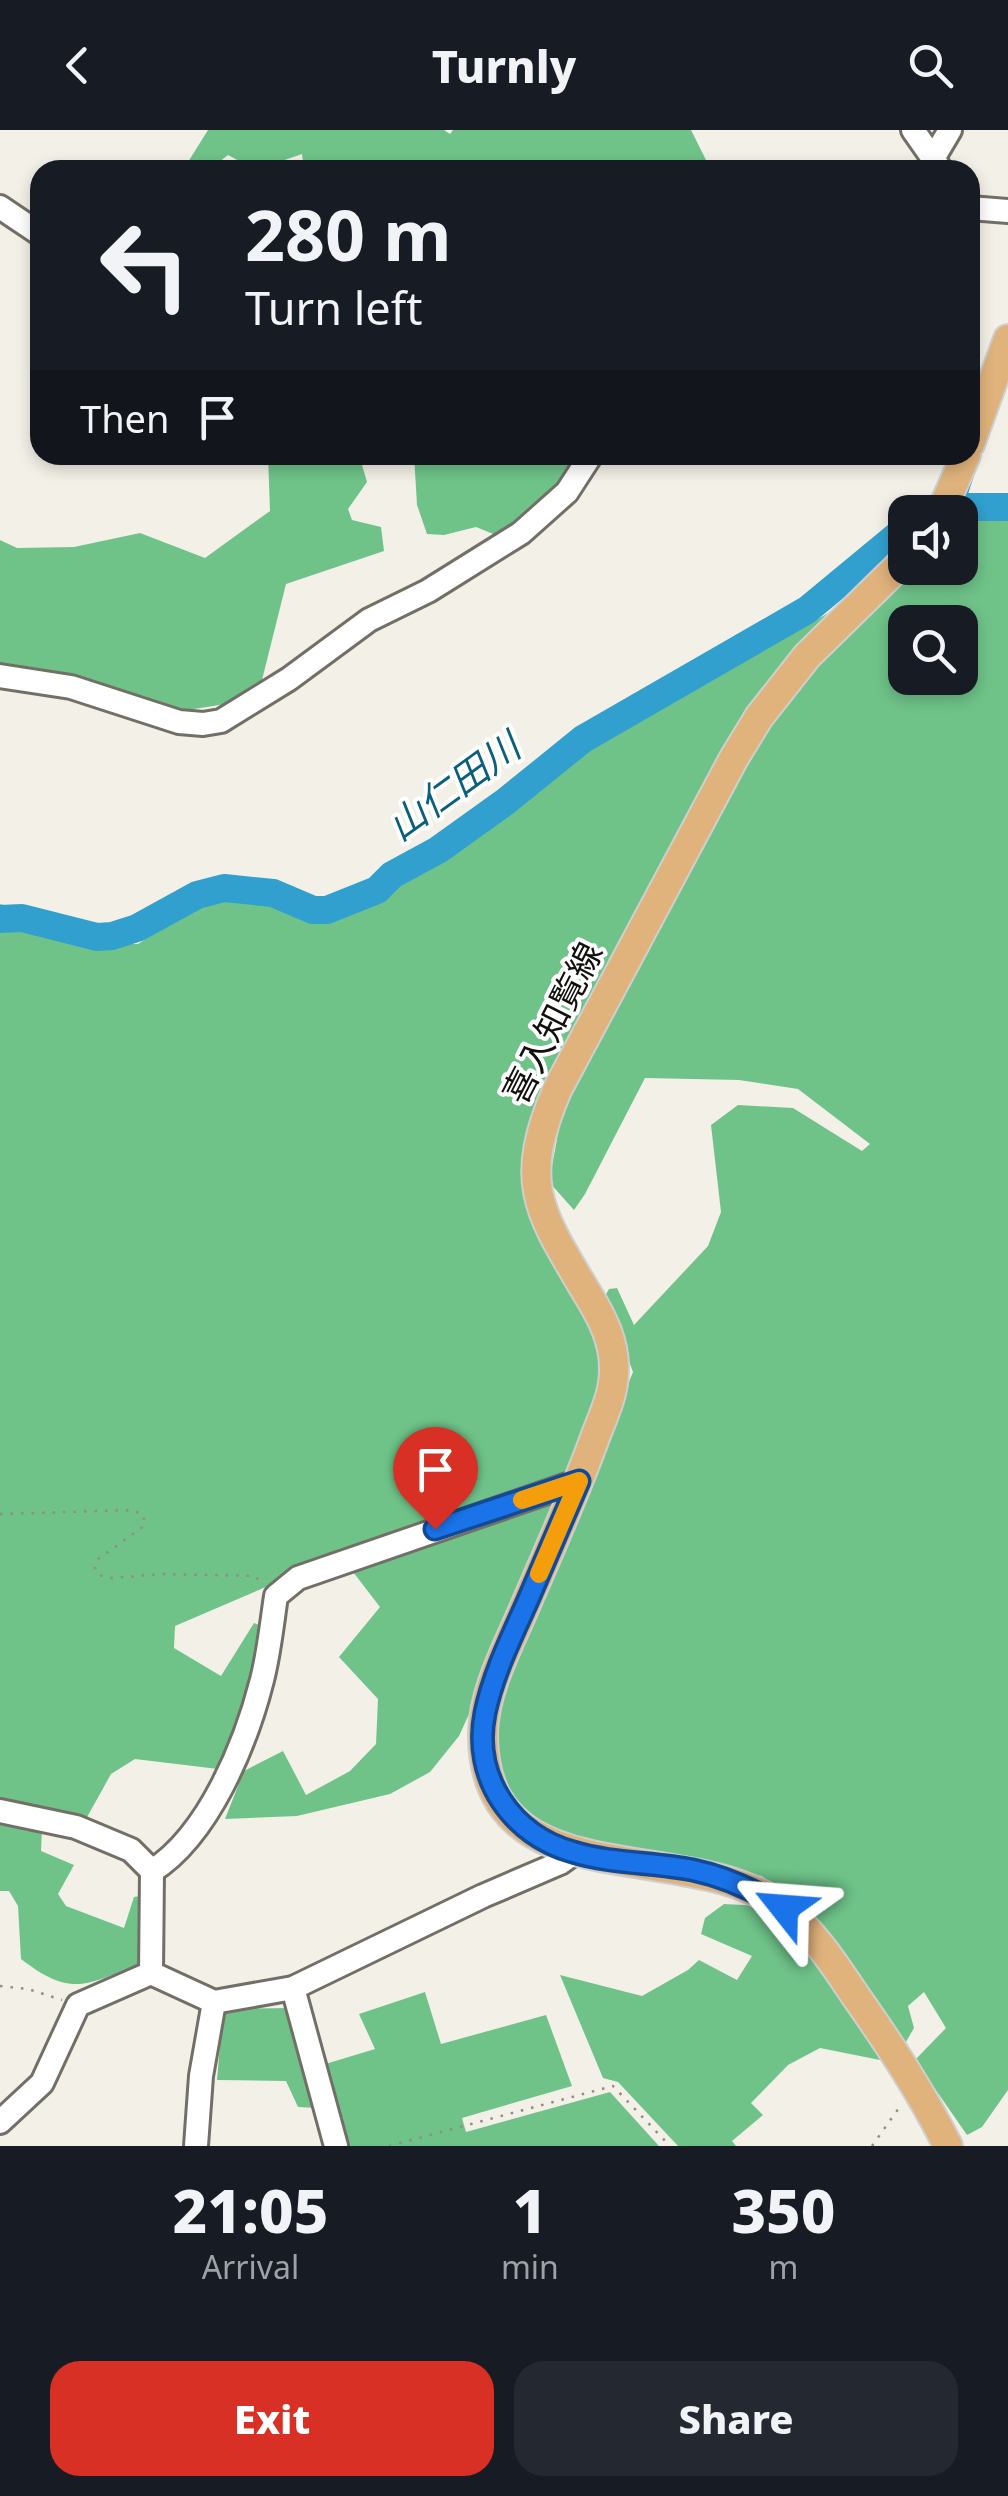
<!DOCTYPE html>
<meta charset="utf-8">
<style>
body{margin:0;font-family:"Noto Sans","Noto Sans JP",sans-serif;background:#242831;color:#f1f3f6;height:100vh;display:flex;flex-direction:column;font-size:38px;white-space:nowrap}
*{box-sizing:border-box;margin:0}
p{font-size:32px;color:#9ea1a6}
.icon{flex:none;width:55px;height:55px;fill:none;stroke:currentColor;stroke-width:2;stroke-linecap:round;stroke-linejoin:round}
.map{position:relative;height:2016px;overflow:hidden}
.panel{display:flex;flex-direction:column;background:#171b24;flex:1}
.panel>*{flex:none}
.banner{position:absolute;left:30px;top:30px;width:950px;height:305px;border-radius:30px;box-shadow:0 5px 15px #0003;background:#171b24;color:#f1f3f6;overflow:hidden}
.tools{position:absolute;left:888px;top:365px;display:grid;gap:20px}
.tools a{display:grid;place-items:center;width:90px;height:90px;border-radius:20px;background:#171b24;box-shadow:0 5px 15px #0003;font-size:50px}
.pin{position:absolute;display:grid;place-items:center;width:85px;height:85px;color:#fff;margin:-102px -42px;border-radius:50% 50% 50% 0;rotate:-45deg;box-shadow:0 0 10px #0007}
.pin .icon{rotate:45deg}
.me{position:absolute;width:110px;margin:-55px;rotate:298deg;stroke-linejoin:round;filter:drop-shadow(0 0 8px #0008)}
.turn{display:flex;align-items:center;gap:35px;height:210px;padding:0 50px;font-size:45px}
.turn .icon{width:130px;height:130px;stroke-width:2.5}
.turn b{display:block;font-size:70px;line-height:85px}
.then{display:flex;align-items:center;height:95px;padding:0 50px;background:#0003;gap:20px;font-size:38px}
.eta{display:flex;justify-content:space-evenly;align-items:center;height:170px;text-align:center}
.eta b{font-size:60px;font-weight:800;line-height:70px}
.cta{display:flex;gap:20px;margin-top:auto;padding:20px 50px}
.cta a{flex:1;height:115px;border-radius:30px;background:#d93025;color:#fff;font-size:40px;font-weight:800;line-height:115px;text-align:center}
.cta a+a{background:#242831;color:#f1f3f6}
header{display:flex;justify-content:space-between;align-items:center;height:130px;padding:0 50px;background:#171b24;font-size:45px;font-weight:800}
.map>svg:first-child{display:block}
.forest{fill:#6fc389;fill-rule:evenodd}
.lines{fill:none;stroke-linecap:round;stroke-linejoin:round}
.stream{stroke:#32a0cf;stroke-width:5}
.river{stroke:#32a0cf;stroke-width:28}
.minor-casing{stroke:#726f67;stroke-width:28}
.major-casing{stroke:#cfcfcf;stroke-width:32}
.path{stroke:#8f8d86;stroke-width:2.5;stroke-dasharray:2.5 8;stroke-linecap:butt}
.minor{stroke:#fff;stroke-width:22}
.major{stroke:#e0b37c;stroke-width:28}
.route-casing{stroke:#114b97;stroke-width:25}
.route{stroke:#1a73e8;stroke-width:18}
.slow{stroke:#f59e0b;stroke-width:18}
.labels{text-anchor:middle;stroke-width:8;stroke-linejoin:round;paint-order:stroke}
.street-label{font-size:35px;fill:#11100d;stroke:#fff}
.water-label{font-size:38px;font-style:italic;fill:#0a5f7f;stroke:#fff}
</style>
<header><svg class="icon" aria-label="back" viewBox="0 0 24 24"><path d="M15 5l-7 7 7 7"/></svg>Turnly<svg class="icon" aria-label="search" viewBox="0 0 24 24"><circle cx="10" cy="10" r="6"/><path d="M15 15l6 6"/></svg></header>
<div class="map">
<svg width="1008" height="2016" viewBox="0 0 1008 2016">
<rect width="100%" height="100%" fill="#f3f1e7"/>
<g class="forest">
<polygon points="208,0 444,0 450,4 453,0 691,0 711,40 304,40 302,24 256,40 228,25 209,40 183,40"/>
<polygon points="268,325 359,325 367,352 348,379 352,390 381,397 384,421 286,454 261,554 238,572 188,580 151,575 0,536 0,410 17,418 74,417 140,403 205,428 270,381"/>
<polygon points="414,325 582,325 558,363 503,408 476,397 444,405 427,404 417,375"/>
<path d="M982 381 1008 388V1960L982 1997 967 2005 915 1930 946 1898 924 1862 908 1876 914 1898 903 1917 819 1794 762 1746 580 1713 545 1699 518 1675 500 1642 494 1590 511 1535 633 1242 605 1166 609 1159 617 1158 634 1195 708 1116 721 1082 711 995 738 975 793 978 862 1021 870 1014 798 959 739 950 645 948 585 1064 574 1080 549 1052 567 956 528 1011 600 1208 606 1253 525 1462 459 1606 430 1642 390 1664 297 1686 225 1689 244 1641 283 1621 306 1665 350 1641 376 1614 378 1569 339 1527 380 1477 340 1425 175 1496 174 1518 221 1546 254 1493 266 1498 258 1545 225 1632 218 1639 135 1629 111 1644 86 1689 9 1673 0 1668V774L82 793 120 814H138L213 765H255L320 789 328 787 382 767 470 707 581 623 908 438H960L958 382ZM905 492H960V548H905Z"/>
<path d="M0 1688 42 1699 41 1721 74 1735 58 1764 66 1776 124 1798 134 1767 145 1765 147 1831C90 1852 75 1871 21 1829L18 1776 9 1761H0Z"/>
<path d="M724 1774C735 1775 752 1774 763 1779 798 1794 861 1897 885 1931L820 1918 788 1935 751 1973 763 1985 732 2011 736 2016H678L618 1952 603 1948 560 1845 642 1866 688 1840 699 1830 737 1850 752 1826 701 1804 705 1788Z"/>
<polygon points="425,1862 441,1914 546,1885 572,1956 462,1988 466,2002 610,1962 659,2016 348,2016 322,1935 375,1919 359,1884"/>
<polygon points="290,1878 318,1978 298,1977 286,1951 217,1950 223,1879"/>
</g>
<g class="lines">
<polyline class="stream" points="961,377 971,347"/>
<g class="river">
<polyline points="955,377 1008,377"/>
<polyline points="0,789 22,788 97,807 112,806 137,798 197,765 224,758 273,763 313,780 327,780 377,760 392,745 438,720 505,672 583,609 807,480 905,399"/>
</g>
<g class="minor-casing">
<g id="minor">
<polyline points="913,0 941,40"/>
<polyline points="934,27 950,0"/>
<polyline points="0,77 40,104"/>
<polyline points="970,78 1008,81"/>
<polyline points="0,546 71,557 179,592 203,594 221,591 289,549 369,490 428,461 521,403 567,362 591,325"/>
<polyline points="0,1681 76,1697 131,1720 152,1741 151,1843 214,1872 293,1858 483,1766 560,1733 574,1723"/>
<path d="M152 1741C209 1705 246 1613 262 1550 269 1523 272 1493 276 1466L298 1448 579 1351"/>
<polyline points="293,1858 336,2016"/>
<polyline points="0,1992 42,1953 78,1875 151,1843"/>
<polyline points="196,2016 201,1946 214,1872"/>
</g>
</g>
<g class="major-casing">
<g id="major">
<polyline points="970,314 1008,209"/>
<polyline points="941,382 966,325"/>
<path d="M905 430 807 526 759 587 734 628 557 960C517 1054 539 1082 587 1163 602 1187 615 1212 614 1241 614 1266 601 1290 593 1313 572 1370 547 1425 523 1481 507 1518 484 1561 483 1602 481 1774 692 1703 786 1780 815 1804 836 1837 857 1868 892 1918 921 1962 948 2016"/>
</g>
</g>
<g class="path">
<polyline points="0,1384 133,1380 144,1386 144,1396 98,1429 95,1438 99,1445 109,1448 165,1444 255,1446 260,1451"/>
<polyline points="0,1856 28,1859 62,1870"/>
<polyline points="389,2016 613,1956 670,2016"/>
<polyline points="872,2016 901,1975"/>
</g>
<use href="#minor" class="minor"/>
<use href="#major" class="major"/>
</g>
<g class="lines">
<g class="route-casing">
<path id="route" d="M435 1399 579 1351C562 1390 545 1430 528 1470 512 1506 493 1544 485 1583 472 1648 512 1705 573 1722 612 1734 654 1732 693 1740 726 1747 756 1761 784 1778"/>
</g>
<use href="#route" class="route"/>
<polyline class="slow" points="522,1370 579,1351 539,1444"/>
</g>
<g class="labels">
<g class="street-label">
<text transform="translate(553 893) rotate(-63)" y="12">喜入知覧線</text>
</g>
<g class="water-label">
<text transform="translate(454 657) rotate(-36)" y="13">山仁田川</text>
</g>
</g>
</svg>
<div class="tools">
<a><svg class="icon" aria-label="sound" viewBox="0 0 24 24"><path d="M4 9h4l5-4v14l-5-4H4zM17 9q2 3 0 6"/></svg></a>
<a><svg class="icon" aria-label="search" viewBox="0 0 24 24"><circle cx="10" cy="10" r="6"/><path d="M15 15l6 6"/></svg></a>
</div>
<div class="pin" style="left:435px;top:1399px;background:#d93025"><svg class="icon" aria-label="arrive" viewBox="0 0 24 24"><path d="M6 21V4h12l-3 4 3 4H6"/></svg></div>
<svg class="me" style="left:784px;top:1778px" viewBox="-20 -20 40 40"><path d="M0-17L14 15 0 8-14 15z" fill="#1a73e8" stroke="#fff" stroke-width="4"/></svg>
<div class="banner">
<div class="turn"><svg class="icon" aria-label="left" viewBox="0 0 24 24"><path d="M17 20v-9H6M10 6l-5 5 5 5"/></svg><div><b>280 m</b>Turn left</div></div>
<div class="then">Then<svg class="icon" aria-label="arrive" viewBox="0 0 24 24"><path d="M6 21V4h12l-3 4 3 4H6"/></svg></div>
</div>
</div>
<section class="panel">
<div class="eta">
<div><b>21:05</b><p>Arrival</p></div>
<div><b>1</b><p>min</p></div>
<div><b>350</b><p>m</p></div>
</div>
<div class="cta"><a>Exit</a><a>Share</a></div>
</section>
